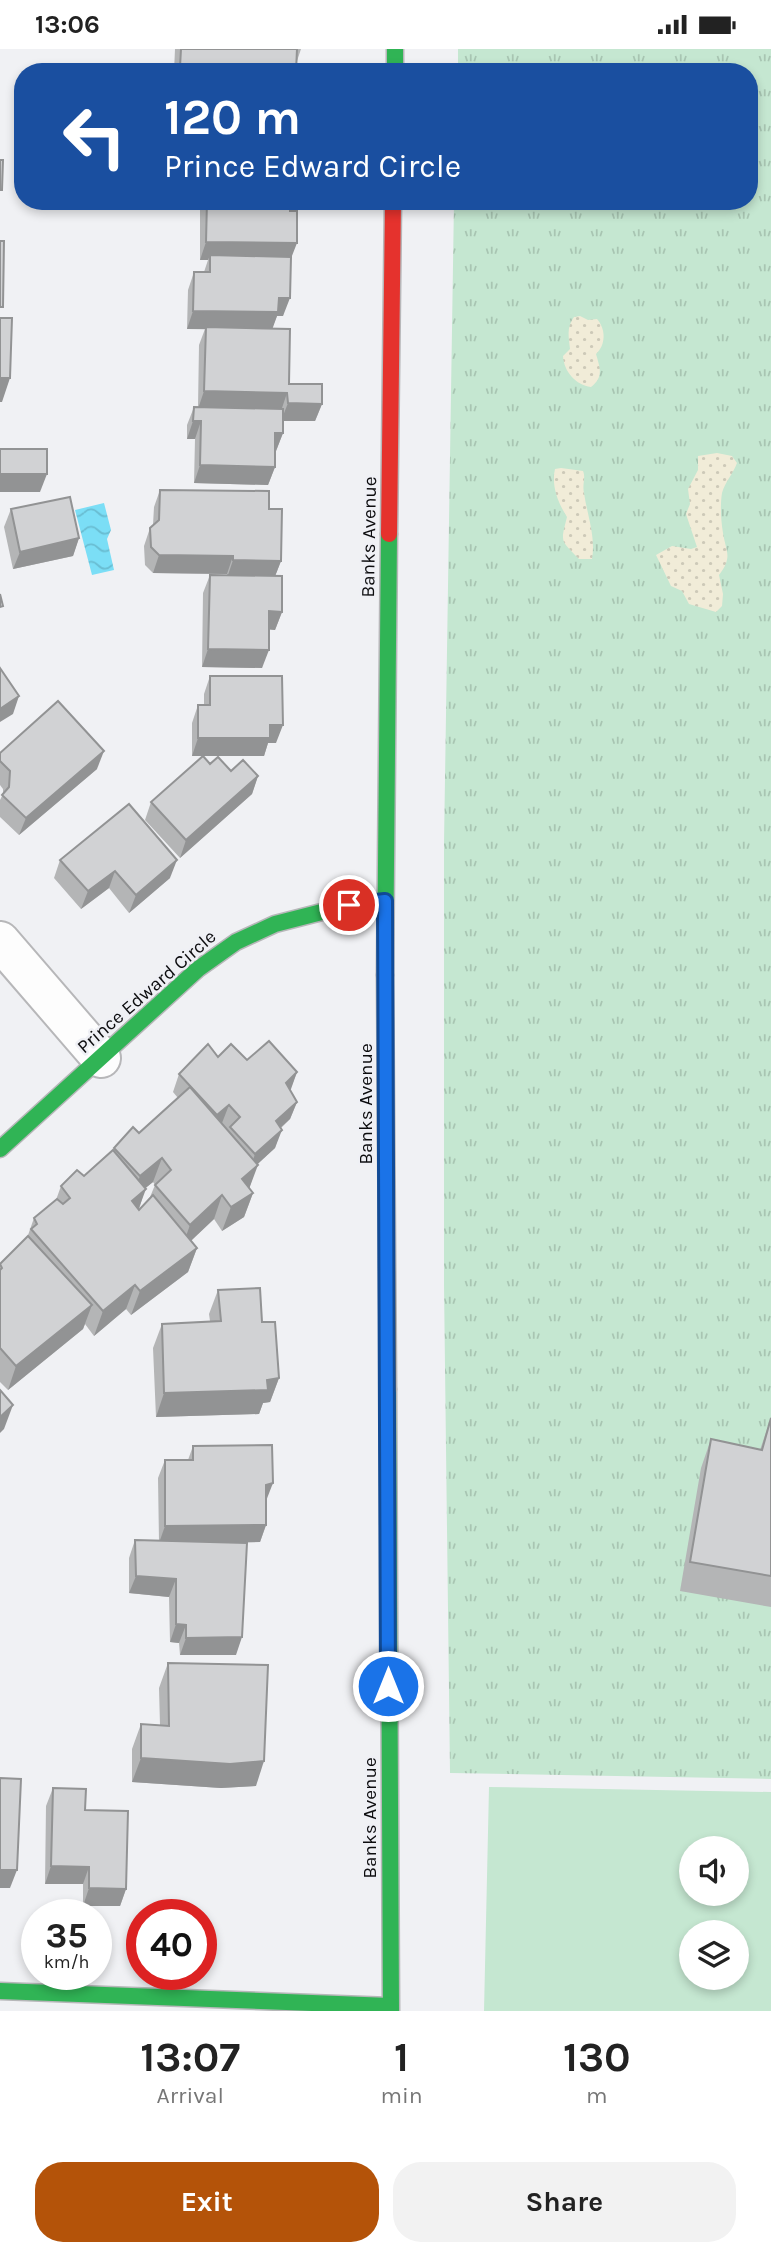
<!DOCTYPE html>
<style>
body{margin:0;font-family:Karla,sans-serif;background:#f2f2f2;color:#222;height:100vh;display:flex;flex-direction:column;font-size:26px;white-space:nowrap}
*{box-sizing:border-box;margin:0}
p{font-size:23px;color:#767676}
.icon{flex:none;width:38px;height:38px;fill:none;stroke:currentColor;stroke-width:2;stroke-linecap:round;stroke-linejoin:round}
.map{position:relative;height:1962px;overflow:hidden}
.panel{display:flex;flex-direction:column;background:#fff;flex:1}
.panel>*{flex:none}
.guide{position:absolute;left:14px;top:14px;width:744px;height:147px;border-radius:28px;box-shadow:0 4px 10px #0003;background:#1a4fa0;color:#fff;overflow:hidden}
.controls{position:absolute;left:679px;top:1787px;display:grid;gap:14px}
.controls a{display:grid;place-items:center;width:70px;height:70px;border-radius:50%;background:#fff;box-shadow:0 4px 10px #0003;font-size:35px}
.speed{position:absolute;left:21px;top:1850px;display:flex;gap:14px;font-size:35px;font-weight:700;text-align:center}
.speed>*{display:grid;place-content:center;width:91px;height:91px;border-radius:50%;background:#fff;box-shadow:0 4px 10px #0003;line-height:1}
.speed small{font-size:18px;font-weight:400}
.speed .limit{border:10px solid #d22;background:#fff;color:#111}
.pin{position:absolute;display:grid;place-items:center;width:60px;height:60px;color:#fff;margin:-30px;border:4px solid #fff;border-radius:50%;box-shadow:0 2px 7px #0007}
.me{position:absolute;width:77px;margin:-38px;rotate:0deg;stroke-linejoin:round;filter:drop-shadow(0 0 5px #0008)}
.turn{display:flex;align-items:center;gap:24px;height:147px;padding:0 35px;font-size:32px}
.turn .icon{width:91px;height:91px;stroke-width:2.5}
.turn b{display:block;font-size:49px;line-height:60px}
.eta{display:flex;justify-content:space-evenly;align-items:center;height:119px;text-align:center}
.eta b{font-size:42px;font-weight:700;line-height:49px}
.primary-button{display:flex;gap:14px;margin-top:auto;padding:14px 35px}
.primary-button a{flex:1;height:80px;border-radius:28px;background:#b45309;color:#fff;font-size:28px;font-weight:700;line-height:80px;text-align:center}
.primary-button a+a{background:#f2f2f2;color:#222}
.status{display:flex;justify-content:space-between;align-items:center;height:49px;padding:0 35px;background:#fff;direction:ltr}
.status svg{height:19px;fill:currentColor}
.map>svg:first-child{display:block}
.grass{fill:url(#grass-tufts)}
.sand{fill:url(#sand-dots)}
.park{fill:#c5e7d1;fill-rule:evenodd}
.water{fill:url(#water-waves)}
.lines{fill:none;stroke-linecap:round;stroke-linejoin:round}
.street-casing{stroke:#b7b7b9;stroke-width:42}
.fast-casing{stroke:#b7b7b9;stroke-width:19}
.slow-casing{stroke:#b7b7b9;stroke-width:19}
.jam-casing{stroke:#b7b7b9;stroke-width:19}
.street{stroke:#fdfdfd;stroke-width:38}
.fast{stroke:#30b455;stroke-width:16}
.slow{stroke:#ff9f0a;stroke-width:16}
.jam{stroke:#e5322d;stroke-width:16}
.wall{fill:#b4b5b6;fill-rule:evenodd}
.shaded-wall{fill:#929394}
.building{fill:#d1d2d4;stroke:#929394;stroke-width:2}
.route-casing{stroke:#114b97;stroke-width:18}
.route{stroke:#1a73e8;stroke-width:12}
.labels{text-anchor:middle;stroke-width:5;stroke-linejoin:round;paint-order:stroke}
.street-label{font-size:19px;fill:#0c0c0e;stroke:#eff0f5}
</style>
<div class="status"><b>13:06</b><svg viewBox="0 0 49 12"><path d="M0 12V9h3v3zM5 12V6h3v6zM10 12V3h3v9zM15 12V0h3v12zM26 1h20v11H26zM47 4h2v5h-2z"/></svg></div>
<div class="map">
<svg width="771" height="1962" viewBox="0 0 771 1962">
<defs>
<pattern id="grass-tufts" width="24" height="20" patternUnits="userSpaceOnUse" patternTransform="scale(1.75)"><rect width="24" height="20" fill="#c5e7d1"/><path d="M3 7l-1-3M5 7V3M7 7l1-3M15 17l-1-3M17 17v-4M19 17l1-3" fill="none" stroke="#a8c5b2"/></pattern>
<pattern id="sand-dots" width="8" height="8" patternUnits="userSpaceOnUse" patternTransform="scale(1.75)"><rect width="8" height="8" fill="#f1ecd8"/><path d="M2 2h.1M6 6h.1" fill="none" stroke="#cdc9b8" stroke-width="1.8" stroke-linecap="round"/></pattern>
<pattern id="water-waves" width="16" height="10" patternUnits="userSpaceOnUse" patternTransform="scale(1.75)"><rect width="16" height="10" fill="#7bdef6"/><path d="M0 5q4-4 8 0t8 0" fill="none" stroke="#69bdd2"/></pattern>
</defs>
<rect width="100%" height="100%" fill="#f0f1f4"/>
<polygon class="grass" points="458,0 771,0 771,1730 450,1724 444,1236 444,794 454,152 749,152 749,23 458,23"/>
<g class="sand">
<path d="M580 267 588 271 597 270C606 280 606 296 596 305 600 319 604 328 591 338 576 336 564 323 563 307L570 300C569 288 566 279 574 268Z"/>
<path d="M717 404 732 407 737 414C733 425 725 433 722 444 720 456 721 472 723 484 726 503 733 508 719 526L723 545 722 557 716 563 689 555 682 542 671 537 656 506 672 497 691 500 697 498 686 465 690 455 688 440 698 421V407Z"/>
<path d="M561 419 583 422C586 429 582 435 584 444 587 465 596 488 592 510H579C561 491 560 495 567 468 558 454 551 436 555 420Z"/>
</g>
<path class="park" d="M489 1738 771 1743V1962H484ZM691 1799H737V1844H691ZM691 1883H737V1928H691Z"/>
<polygon class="water" points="104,454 111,481 107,490 114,521 92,526 75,461"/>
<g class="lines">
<g class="street-casing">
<polyline id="street" points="0,892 101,1009"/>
</g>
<g class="fast-casing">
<g id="fast">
<polyline points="395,0 395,23"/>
<polyline points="385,926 389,485"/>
<polyline points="0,1100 198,920 236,893 275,875 349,856 385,852"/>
<polyline points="388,1340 391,1962"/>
<polyline points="0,1942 390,1957"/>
</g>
</g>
<g class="slow-casing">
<polyline id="slow" points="385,926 388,1340"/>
</g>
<g class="jam-casing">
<polyline id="jam" points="389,485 393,152"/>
</g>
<use href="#street" class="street"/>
<use href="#fast" class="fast"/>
<use href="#slow" class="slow"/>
<use href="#jam" class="jam"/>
</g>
<g class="wall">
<polygon points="175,0 301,0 297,12 296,23 174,23"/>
<polygon points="200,152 290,152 290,211 283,267 277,267 272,279 289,335 322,355 315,372 283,372 283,384 276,402 275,402 275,418 268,436 194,434 195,390 187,390 187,376 194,358 198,358 199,296 205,280 187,280 188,241 194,223 204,223 208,211 200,211"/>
<polygon points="160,441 269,460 281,512 275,527 282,563 275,581 269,580 262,619 202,618 203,544 210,526 227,526 227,525 153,524 145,516 144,497 150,479 153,476 154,458"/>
<polygon points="11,460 79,489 73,507 13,520 4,478"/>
<polygon points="210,627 276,694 268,694 264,707 192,707 192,674 198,656 204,656 204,645"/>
<polygon points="0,704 97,720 19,786 0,768 0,751 3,745 3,740 0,736"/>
<polygon points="210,715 231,722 258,727 252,745 180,809 145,771 151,753"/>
<polygon points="60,811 170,829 129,864 109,839 81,860 54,829"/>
<path d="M218 1008 247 1011 297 1023 290 1041 297 1053 290 1070 281 1079 275 1099 257 1115 249 1140 253 1144 244 1168 222 1182 214 1170 191 1192 197 1199 188 1223 131 1266 126 1260 94 1287 85 1275 83 1280 8 1341 0 1333V1215L27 1189 34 1169 56 1151 61 1137 84 1127 113 1101 114 1099 139 1084 178 1049 173 1043 179 1025ZM153 1133 155 1136 150 1148 139 1161 145 1139Z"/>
<polygon points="218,1241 262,1273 279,1329 270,1353 263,1354 259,1365 156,1368 153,1299 162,1275 210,1272 209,1265"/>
<polygon points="771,1368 771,1558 680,1542 701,1419 711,1390 760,1401"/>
<polygon points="193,1397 266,1452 266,1476 260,1493 230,1494 236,1606 180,1606 179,1594 170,1593 169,1548 129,1544 129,1509 135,1491 159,1492 158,1429 165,1411 188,1411"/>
<polygon points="168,1614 256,1737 221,1739 132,1733 132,1700 141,1675 160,1676 159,1639"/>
<polygon points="53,1739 85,1761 126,1840 120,1857 83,1857 83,1835 45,1835 46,1757"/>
</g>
<g class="shaded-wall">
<polygon points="180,18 201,19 200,23 178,23"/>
<polygon points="206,193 297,194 290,212 210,206 208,211 200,211"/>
<polygon points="279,249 290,249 283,267 277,267 272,281 187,280 193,262"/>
<polygon points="0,329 10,329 2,353 0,353"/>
<polygon points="204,342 287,344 281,362 198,360"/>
<polygon points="288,354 322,355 315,372 281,372"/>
<polygon points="193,372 201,372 195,390 187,390"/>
<polygon points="275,384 283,384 276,402 269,402"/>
<polygon points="200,416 275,418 268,436 194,434"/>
<polygon points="0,425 47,425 40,443 0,443"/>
<polygon points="79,489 73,507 13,520 20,503"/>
<polygon points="159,506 233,507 227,525 153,524"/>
<polygon points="233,511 281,512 274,530 227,529"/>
<polygon points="269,562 282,563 275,581 263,580"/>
<polygon points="208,600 269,601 262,619 202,618"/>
<polygon points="19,647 13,665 0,673 0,660"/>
<polygon points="270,676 283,676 276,694 268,694 264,707 192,707 198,689"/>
<polygon points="104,702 97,720 19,786 26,769"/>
<polygon points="258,727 252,745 180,809 186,791"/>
<polygon points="177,811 170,829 129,864 136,846"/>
<polygon points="115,822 109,839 81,860 88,842"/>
<polygon points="297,1023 291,1040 279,1052 286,1034"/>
<polygon points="297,1053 290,1070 269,1089 276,1072"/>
<polygon points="229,1056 222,1074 210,1084 217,1066"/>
<polygon points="282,1081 275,1099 249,1123 255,1105"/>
<polygon points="162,1109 153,1133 131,1151 140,1127"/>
<polygon points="258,1116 249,1140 242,1130"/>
<polygon points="146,1140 137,1164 132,1152"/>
<polygon points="253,1144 244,1168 222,1182 231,1158"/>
<polygon points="222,1146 214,1170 181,1201 190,1176"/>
<polygon points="197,1199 188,1223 131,1266 140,1242"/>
<polygon points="135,1236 126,1260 94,1287 103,1262"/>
<polygon points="92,1256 83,1280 8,1341 16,1317"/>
<polygon points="279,1329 270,1353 263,1354 259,1365 156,1368 164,1344 267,1331"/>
<polygon points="13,1356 4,1380 0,1384 0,1368"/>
<polygon points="273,1434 266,1452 266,1436"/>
<polygon points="266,1476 260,1493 159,1494 165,1477"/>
<polygon points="136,1527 176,1530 169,1548 129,1544"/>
<polygon points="176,1575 186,1576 179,1594 170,1593"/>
<polygon points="242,1588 236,1606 180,1606 186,1589"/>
<polygon points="141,1709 264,1712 256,1737 221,1739 132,1733"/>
<polygon points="51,1817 89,1818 83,1835 45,1835"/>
<polygon points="0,1821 17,1821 10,1839 0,1839"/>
<polygon points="89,1839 126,1840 120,1857 83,1857"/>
</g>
<g class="building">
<polygon points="181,0 297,0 296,23 201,23 201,19 180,18"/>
<polygon points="0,111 3,111 2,141 0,141"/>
<polygon points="207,152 290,152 290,162 297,162 297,194 206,193"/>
<polygon points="0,192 4,192 3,258 0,258"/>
<polygon points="210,206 291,208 290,249 279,249 278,263 193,262 194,223 210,223"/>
<polygon points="0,269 12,269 10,329 0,329"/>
<polygon points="206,278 290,280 289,335 322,335 322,355 288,354 287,344 204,342"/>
<polygon points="194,358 283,360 283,384 275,384 275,418 200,416 201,372 193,372"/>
<rect x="0" y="400" width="47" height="25"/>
<polygon points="160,441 269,442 269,460 282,460 281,512 233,511 233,507 159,506 151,498 150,479 159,471"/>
<polygon points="70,448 79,489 20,503 11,460"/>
<polygon points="210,526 282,527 282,563 269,562 269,601 208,600"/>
<polygon points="0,545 3,557 0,558"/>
<polygon points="0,619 19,647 0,660"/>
<polygon points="210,627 282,627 283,676 270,676 270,689 198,689 198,656 210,656"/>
<polygon points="58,652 104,702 26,769 2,746 9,738 10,722 0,712 0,704"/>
<polygon points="203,707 210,715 218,708 231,722 243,711 258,727 186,791 151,753"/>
<polygon points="129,755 177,811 136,846 115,822 88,842 60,811"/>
<polygon points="269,992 297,1023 286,1034 297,1053 276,1072 282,1081 255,1105 230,1078 240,1068 229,1056 217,1066 179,1025 208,995 218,1008 231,995 247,1011"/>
<polygon points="190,1038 258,1116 242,1130 253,1144 231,1158 222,1146 190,1176 155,1136 171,1121 162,1109 140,1127 114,1099 133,1078 139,1084"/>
<polygon points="113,1101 146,1140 132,1152 139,1161 153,1146 197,1199 140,1242 135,1236 103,1262 31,1180 37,1175 34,1169 57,1150 63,1155 70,1149 61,1137 77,1121 84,1127"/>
<polygon points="28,1187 92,1256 16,1317 0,1299 0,1221 2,1219 0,1215"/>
<polygon points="260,1239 262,1273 275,1273 279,1329 267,1331 268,1341 164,1344 162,1275 221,1272 218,1241"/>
<polygon points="0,1341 13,1356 0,1368"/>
<polygon points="771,1369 771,1527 690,1513 711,1390 762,1401"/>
<polygon points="272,1396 273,1434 266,1436 266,1476 165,1477 165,1411 193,1411 193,1397"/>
<polygon points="135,1491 247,1494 242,1588 186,1589 186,1576 176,1575 176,1530 136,1527"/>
<polygon points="168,1614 268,1616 264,1712 230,1715 141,1709 141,1675 169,1677"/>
<polygon points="0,1729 21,1730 17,1821 0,1821"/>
<polygon points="53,1739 86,1740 85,1761 128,1762 126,1840 89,1839 89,1818 51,1817"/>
</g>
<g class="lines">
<g class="route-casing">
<polyline id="route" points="349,856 385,852 388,1637"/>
</g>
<use href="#route" class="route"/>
</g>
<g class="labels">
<g class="street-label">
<text transform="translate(368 488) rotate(-89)" y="7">Banks Avenue</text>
<text transform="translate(146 942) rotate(-41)" y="7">Prince Edward Circle</text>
<text transform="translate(365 1055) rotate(-90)" y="7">Banks Avenue</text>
<text transform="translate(369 1769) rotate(-90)" y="7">Banks Avenue</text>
</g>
</g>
</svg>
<div class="controls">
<a><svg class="icon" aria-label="sound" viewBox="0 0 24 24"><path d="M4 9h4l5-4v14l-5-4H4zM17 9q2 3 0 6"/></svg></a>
<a><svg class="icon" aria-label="layers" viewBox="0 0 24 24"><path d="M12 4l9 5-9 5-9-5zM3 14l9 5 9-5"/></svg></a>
</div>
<div class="speed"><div>35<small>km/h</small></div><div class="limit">40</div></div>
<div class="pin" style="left:349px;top:856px;background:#d93025"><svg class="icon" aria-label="arrive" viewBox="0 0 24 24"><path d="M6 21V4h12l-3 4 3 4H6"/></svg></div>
<svg class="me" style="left:388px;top:1637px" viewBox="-20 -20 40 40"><circle r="17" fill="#1a73e8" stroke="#fff" stroke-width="3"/><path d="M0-11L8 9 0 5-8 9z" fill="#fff"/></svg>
<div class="guide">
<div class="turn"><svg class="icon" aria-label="left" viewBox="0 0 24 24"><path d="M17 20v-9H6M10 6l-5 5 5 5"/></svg><div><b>120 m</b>Prince Edward Circle</div></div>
</div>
</div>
<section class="panel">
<div class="eta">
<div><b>13:07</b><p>Arrival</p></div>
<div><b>1</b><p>min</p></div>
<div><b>130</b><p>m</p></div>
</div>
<div class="primary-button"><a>Exit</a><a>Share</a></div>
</section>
